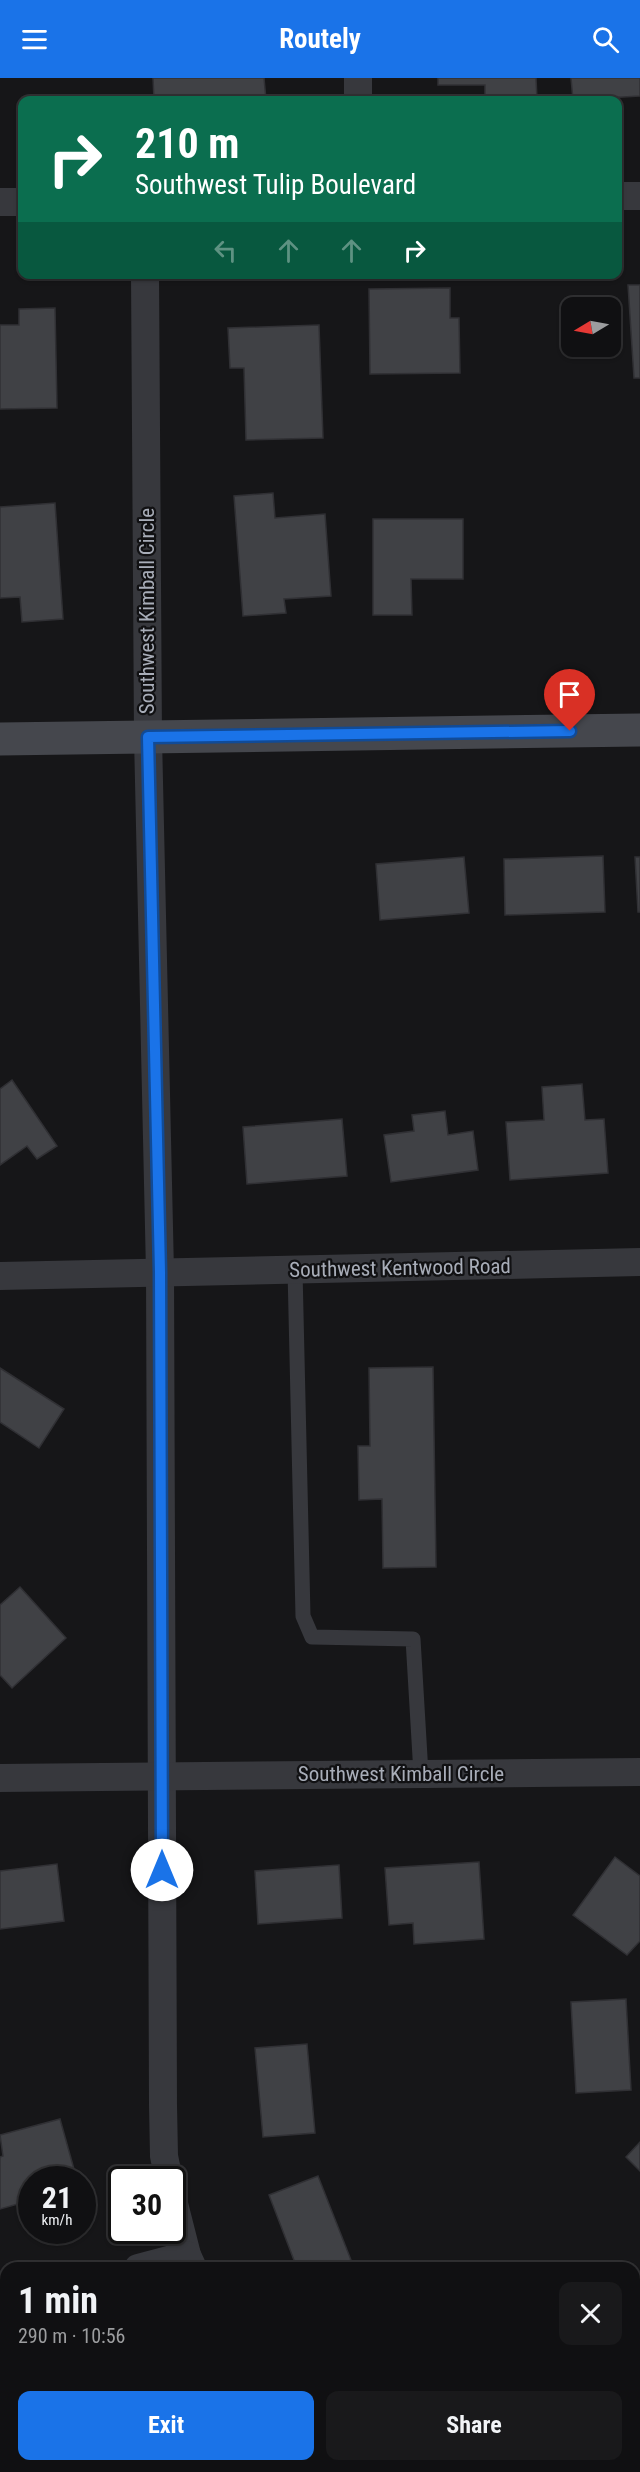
<!DOCTYPE html>
<meta charset="utf-8">
<style>
body{margin:0;font-family:"Roboto Condensed",sans-serif;background:#19191b;color:#f1f3f6;height:100vh;display:flex;flex-direction:column;font-size:22px;white-space:nowrap}
*{box-sizing:border-box;margin:0}
p{font-size:20px;color:#9c9d9f}
.icon{flex:none;width:33px;height:33px;fill:none;stroke:currentColor;stroke-width:2;stroke-linecap:round;stroke-linejoin:round}
.map{position:relative;flex:1;overflow:hidden}
.details{position:absolute;left:0px;top:2184px;width:640px;height:210px;display:flex;flex-direction:column;background:#101012;border-radius:18px 18px 0 0;box-shadow:0 2px 4px #0004,0 0 0 2px #303032}
.details>*{flex:none}
.top-card{position:absolute;left:18px;top:18px;width:604px;height:183px;border-radius:12px;box-shadow:0 2px 4px #0004,0 0 0 2px #303032;background:#0b6e4f;color:#fff;overflow:hidden}
.needle{width:39px;rotate:260deg}
.fabs{position:absolute;left:561px;top:219px;display:grid;gap:12px}
.fabs a{display:grid;place-items:center;width:60px;height:60px;border-radius:12px;background:#101012;box-shadow:0 2px 4px #0004,0 0 0 2px #303032;font-size:30px}
.speed{position:absolute;left:18px;top:2088px;display:flex;gap:12px;font-size:30px;font-weight:700;text-align:center}
.speed>*{display:grid;place-content:center;width:78px;height:78px;border-radius:50%;background:#101012;box-shadow:0 2px 4px #0004,0 0 0 2px #303032;line-height:1}
.speed small{font-size:15px;font-weight:400}
.speed .limit{border:3px solid #111;border-radius:9px;background:#fff;color:#111}
.pin{position:absolute;display:grid;place-items:center;width:51px;height:51px;color:#fff;margin:-62px -26px;border-radius:50% 50% 50% 0;rotate:-45deg;box-shadow:0 0 6px #0007}
.pin .icon{rotate:45deg}
.me{position:absolute;width:66px;margin:-33px;rotate:0deg;stroke-linejoin:round;filter:drop-shadow(0 0 4px #0008)}
.turn{display:flex;align-items:center;gap:21px;height:126px;padding:0 18px;font-size:27px}
.turn .icon{width:78px;height:78px;stroke-width:2.5}
.turn b{display:block;font-size:42px;line-height:51px}
.lanes{display:flex;align-items:center;height:57px;padding:0 18px;background:#0003;justify-content:center;gap:30px;direction:ltr}
.lanes .off{opacity:.35}
.round{display:grid;place-items:center;flex:none;width:63px;height:63px;border-radius:12px;background:#19191b}
.summary{display:flex;align-items:center;justify-content:space-between;height:102px;padding:0 18px}
h1{font-size:36px;font-weight:700;line-height:45px}
.action{display:flex;gap:12px;margin-top:auto;padding:12px 18px}
.action a{flex:1;height:69px;border-radius:12px;background:#1a73e8;color:#fff;font-size:24px;font-weight:700;line-height:69px;text-align:center}
.action a+a{background:#19191b;color:#f1f3f6}
header{display:flex;justify-content:space-between;align-items:center;height:78px;padding:0 18px;background:#1a73e8;color:#fff;font-size:27px;font-weight:700}
.map>svg:first-child{display:block}
.building{fill:#404145;stroke:#303034;stroke-width:1.5}
.lines{fill:none;stroke-linecap:round;stroke-linejoin:round}
.lane{stroke:#37383d;stroke-width:15}
.street{stroke:#37383d;stroke-width:28}
.secondary{stroke:#45474d;stroke-width:33}
.route-casing{stroke:#114b97;stroke-width:15}
.route{stroke:#1a73e8;stroke-width:10}
.labels{text-anchor:middle;stroke-width:4.5;stroke-linejoin:round;paint-order:stroke}
.street-label{font-size:21px;fill:#a8adb8;stroke:#111113}
</style>
<header><svg class="icon" aria-label="menu" viewBox="0 0 24 24"><path d="M4 6h16M4 12h16M4 18h16"/></svg>Routely<svg class="icon" aria-label="search" viewBox="0 0 24 24"><circle cx="10" cy="10" r="6"/><path d="M15 15l6 6"/></svg></header>
<div class="map">
<svg width="640" height="2394" viewBox="0 0 640 2394">
<rect width="100%" height="100%" fill="#161618"/>
<g class="building">
<polygon points="153,0 264,0 266,22 154,22"/>
<polygon points="438,0 536,0 537,22 485,22 485,7 438,7"/>
<polygon points="571,0 640,0 640,18 573,22"/>
<polygon points="628,207 640,207 640,300 634,300"/>
<polygon points="450,210 450,240 459,240 460,295 370,296 369,211"/>
<polygon points="55,230 57,330 0,331 0,247 19,247 19,231"/>
<polygon points="319,247 323,360 246,362 244,290 230,290 228,250"/>
<polygon points="273,415 275,440 325,436 331,518 284,521 286,535 243,538 234,418"/>
<polygon points="55,425 63,541 22,544 20,519 0,520 0,429"/>
<polygon points="373,441 463,441 463,501 411,501 412,537 373,537"/>
<polygon points="603,778 605,834 505,837 504,781"/>
<polygon points="464,779 469,835 380,842 376,786"/>
<polygon points="635,779 640,779 640,834 638,834"/>
<polygon points="12,1002 57,1068 37,1081 27,1068 0,1087 0,1011"/>
<polygon points="582,1006 585,1042 604,1041 608,1095 510,1102 506,1044 544,1042 542,1009"/>
<polygon points="445,1033 448,1057 473,1053 478,1092 391,1104 384,1057 414,1053 412,1037"/>
<polygon points="342,1041 347,1098 247,1106 243,1049"/>
<polygon points="433,1289 436,1489 383,1490 382,1421 359,1422 358,1368 370,1368 369,1290"/>
<polygon points="0,1290 64,1331 39,1370 0,1344"/>
<polygon points="20,1509 66,1560 12,1610 0,1597 0,1527"/>
<polygon points="615,1779 640,1798 640,1863 627,1877 573,1837"/>
<polygon points="479,1784 484,1861 414,1866 413,1845 389,1847 385,1790"/>
<polygon points="57,1786 64,1843 0,1851 0,1793"/>
<polygon points="339,1787 342,1840 258,1846 255,1793"/>
<polygon points="626,1921 631,2012 576,2015 571,1924"/>
<polygon points="307,1966 315,2055 263,2059 255,1970"/>
<polygon points="60,2041 77,2102 32,2102 32,2122 0,2131 0,2079 3,2078 0,2057"/>
<polygon points="640,2064 640,2093 626,2079"/>
<polygon points="318,2098 351,2182 332,2190 297,2190 269,2117"/>
<polygon points="634,2341 640,2341 640,2390 624,2391 624,2388 634,2388"/>
<polygon points="69,2388 123,2388 122,2394 95,2394 69,2390"/>
</g>
<g class="lines">
<polyline class="lane" points="295,1192 303,1538 312,1559 413,1561 421,1696"/>
<g class="street">
<polyline points="358,0 358,22"/>
<polyline points="618,118 640,118"/>
<polyline points="0,124 22,124"/>
<polyline points="145,196 148,659 160,1194 163,2027 164,2078 169,2102"/>
<polyline points="0,1198 640,1184"/>
<polyline points="0,1700 640,1694"/>
<polyline points="172,2118 187,2177 193,2190"/>
<polyline points="138,2190 187,2177"/>
<polyline points="0,2228 6,2226"/>
<polyline points="343,2388 349,2394"/>
</g>
<polyline class="secondary" points="0,661 640,652"/>
</g>
<g class="lines">
<g class="route-casing">
<polyline id="route" points="162,1792 160,1194 148,659 570,653"/>
</g>
<use href="#route" class="route"/>
</g>
<g class="labels">
<g class="street-label">
<text transform="translate(147 533) rotate(-90)" y="7">Southwest Kimball Circle</text>
<text transform="translate(400 1190) rotate(-1)" y="7">Southwest Kentwood Road</text>
<text x="401" y="1703">Southwest Kimball Circle</text>
</g>
</g>
</svg>
<div class="fabs">
<a><svg class="needle" viewBox="-14 -14 28 28"><path d="M0-13l5 13h-10z" fill="#e53935"/><path d="M0 13l5-13h-10z" fill="#9c9d9f"/></svg></a>
</div>
<div class="speed"><div>21<small>km/h</small></div><div class="limit">30</div></div>
<div class="pin" style="left:570px;top:653px;background:#d93025"><svg class="icon" aria-label="arrive" viewBox="0 0 24 24"><path d="M6 21V4h12l-3 4 3 4H6"/></svg></div>
<svg class="me" style="left:162px;top:1792px" viewBox="-20 -20 40 40"><circle r="19" fill="#fff"/><path d="M0-13L10 11 0 6-10 11z" fill="#1a73e8"/></svg>
<div class="top-card">
<div class="turn"><svg class="icon" aria-label="right" viewBox="0 0 24 24"><path d="M7 20v-9h11M14 6l5 5-5 5"/></svg><div><b>210 m</b>Southwest Tulip Boulevard</div></div>
<div class="lanes"><svg class="icon off" aria-label="left" viewBox="0 0 24 24"><path d="M17 20v-9H6M10 6l-5 5 5 5"/></svg><svg class="icon off" aria-label="ahead" viewBox="0 0 24 24"><path d="M12 20V5M6 11l6-6 6 6"/></svg><svg class="icon off" aria-label="ahead" viewBox="0 0 24 24"><path d="M12 20V5M6 11l6-6 6 6"/></svg><svg class="icon" aria-label="right" viewBox="0 0 24 24"><path d="M7 20v-9h11M14 6l5 5-5 5"/></svg></div>
</div>
<section class="details">
<div class="summary"><div><h1>1 min</h1><p>290 m · 10:56</p></div><a class="round"><svg class="icon" aria-label="close" viewBox="0 0 24 24"><path d="M6 6l12 12M18 6L6 18"/></svg></a></div>
<div class="action"><a>Exit</a><a>Share</a></div>
</section>
</div>
